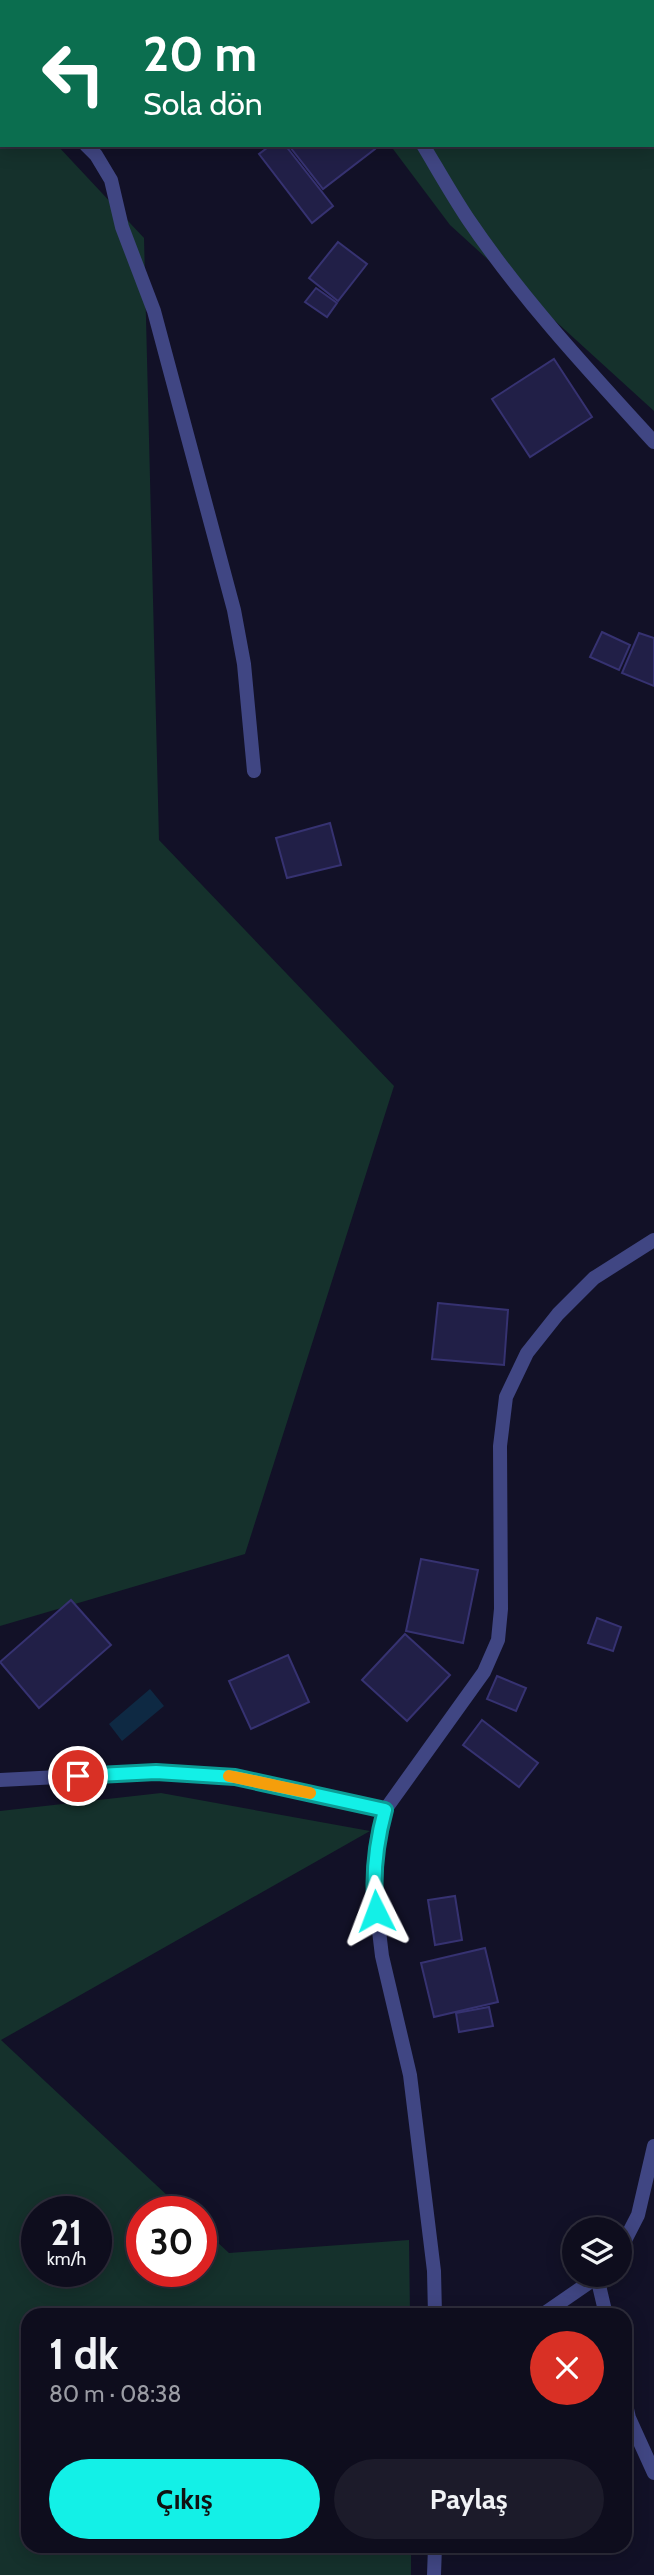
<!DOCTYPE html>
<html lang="tr">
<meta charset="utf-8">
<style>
body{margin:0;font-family:Cabin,sans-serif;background:#1c1b2a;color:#f1f3f6;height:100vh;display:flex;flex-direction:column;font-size:26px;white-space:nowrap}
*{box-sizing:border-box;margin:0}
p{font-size:23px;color:#9b9ca4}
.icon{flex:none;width:38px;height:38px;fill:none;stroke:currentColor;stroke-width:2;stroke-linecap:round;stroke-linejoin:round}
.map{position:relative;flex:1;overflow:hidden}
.panel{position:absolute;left:21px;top:2308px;width:611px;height:245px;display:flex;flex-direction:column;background:#0e0d1d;border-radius:21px;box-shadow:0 4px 18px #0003,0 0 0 2px #2e2d3b}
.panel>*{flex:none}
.top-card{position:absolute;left:0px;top:0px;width:654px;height:147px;box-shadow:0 4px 18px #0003,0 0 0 2px #2e2d3b;background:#0b6e4f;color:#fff;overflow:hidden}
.buttons{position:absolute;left:562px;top:2217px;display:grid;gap:14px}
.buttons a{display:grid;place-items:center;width:70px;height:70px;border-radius:50%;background:#0e0d1d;box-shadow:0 4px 18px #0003,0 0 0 2px #2e2d3b;font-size:35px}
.speed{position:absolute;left:21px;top:2196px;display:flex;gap:14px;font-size:35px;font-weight:700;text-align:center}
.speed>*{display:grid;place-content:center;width:91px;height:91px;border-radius:50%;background:#0e0d1d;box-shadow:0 4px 18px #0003,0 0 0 2px #2e2d3b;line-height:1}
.speed small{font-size:18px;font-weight:400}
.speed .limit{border:10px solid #d22;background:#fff;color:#111}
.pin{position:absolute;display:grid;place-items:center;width:60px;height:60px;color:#fff;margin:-30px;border:4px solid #fff;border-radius:50%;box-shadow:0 2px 7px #0007}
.me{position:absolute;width:77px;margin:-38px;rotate:357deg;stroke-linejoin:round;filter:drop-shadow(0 0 5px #0008)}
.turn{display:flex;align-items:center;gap:24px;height:147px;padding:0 28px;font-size:32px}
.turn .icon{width:91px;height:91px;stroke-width:2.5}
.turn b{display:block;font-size:49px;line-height:60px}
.round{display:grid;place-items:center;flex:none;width:74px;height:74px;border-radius:37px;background:#1c1b2a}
.overview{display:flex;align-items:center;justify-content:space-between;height:119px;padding:0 28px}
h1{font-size:42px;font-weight:800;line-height:52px}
.button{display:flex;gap:14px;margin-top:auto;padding:14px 28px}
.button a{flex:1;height:80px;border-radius:42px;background:#13f0e7;color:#111;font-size:28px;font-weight:800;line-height:80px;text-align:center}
.button a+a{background:#1c1b2a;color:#f1f3f6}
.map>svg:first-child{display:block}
.green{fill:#15312c;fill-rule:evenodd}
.water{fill:#0e2943}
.building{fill:#211f47;stroke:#363271;stroke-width:2}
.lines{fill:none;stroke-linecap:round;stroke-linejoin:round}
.street{stroke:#404683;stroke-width:14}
.secondary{stroke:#7786f6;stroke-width:14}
.route-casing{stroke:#0c9c96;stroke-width:18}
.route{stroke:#13f0e7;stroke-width:12}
.slow{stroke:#f59e0b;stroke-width:12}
</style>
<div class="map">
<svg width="654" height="2575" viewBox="0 0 654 2575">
<rect width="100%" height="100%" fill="#121127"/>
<g class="green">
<polygon points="282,0 654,0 654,411 450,225 390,145 653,145 653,2"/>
<polygon points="0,83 2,145 57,145 144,238 159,840 394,1086 245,1554 0,1626"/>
<path d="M161 1793 370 1831 1 2040 185 2212H142V2272H201V2227L229 2253 409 2240 410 2315H28V2546H411V2575H0V1811ZM37 2212H96V2272H37Z"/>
</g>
<polygon class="water" points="150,1689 164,1706 122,1741 109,1724"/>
<g class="building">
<polygon points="271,145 285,145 333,206 312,223 259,154"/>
<polygon points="293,145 372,145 375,149 323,189 290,147"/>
<polygon points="338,242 367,264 338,301 309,278"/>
<polygon points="316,288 337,303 327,317 305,302"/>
<polygon points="554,359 592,417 530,457 492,399"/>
<polygon points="602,632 630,645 619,670 590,657"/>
<polygon points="639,633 654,638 654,686 622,673"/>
<polygon points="330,823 341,865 287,878 276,838"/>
<polygon points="438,1303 508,1310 504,1365 432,1359"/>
<polygon points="421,1559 478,1570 463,1643 406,1631"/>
<polygon points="71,1600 111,1645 39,1708 0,1662"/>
<polygon points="597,1618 621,1627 613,1651 588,1643"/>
<polygon points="405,1634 450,1675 407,1721 362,1680"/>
<polygon points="288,1655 309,1702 251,1729 229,1681"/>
<polygon points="497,1676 526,1688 516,1711 487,1699"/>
<polygon points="482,1720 538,1763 519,1787 463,1745"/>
<polygon points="455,1896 462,1940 435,1945 428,1900"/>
<polygon points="485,1948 498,2002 434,2017 421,1963"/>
<polygon points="489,2007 493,2026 459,2032 456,2013"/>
</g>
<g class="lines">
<g class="street">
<polyline points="334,0 335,2"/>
<polyline points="0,81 2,82"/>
<polyline points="86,145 96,155 111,180 122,227 154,311 234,610 244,664 254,771"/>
<path d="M423 145C438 170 452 195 468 219 522 299 589 371 654 442"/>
<polyline points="0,1780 156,1772 235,1777 385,1810"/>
<polyline points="620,2250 638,2215 654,2146"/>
<polyline points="597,2277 606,2315"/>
<polyline points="435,2315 434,2271 410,2075 382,1956 374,1889 377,1838 385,1810 484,1672 498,1640 501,1609 500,1446 506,1397 527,1353 558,1314 594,1278 654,1240"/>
<polyline points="542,2315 600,2275"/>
<polyline points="625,2400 629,2418 654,2473"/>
<polyline points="434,2575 435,2546"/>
</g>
<g class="secondary">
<polyline points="623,0 625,2"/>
<polyline points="653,27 654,28"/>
</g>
</g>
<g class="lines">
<g class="route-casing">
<path id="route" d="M78 1776 156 1772 235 1777 385 1810C376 1843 372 1876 376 1911"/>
</g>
<use href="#route" class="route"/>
<polyline class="slow" points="229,1776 310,1793"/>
</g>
</svg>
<div class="buttons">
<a><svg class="icon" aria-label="layers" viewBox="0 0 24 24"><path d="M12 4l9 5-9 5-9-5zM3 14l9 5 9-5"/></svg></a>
</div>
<div class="speed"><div>21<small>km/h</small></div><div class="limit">30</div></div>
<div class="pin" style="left:78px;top:1776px;background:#d93025"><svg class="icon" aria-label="arrive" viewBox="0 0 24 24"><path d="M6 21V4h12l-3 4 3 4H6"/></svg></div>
<svg class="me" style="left:376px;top:1911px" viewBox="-20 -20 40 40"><path d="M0-17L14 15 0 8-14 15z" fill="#13f0e7" stroke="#fff" stroke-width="4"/></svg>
<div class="top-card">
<div class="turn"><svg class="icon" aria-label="left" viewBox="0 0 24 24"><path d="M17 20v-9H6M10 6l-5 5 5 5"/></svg><div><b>20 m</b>Sola dön</div></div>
</div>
<section class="panel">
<div class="overview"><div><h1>1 dk</h1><p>80 m · 08:38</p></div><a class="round" style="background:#d93025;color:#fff"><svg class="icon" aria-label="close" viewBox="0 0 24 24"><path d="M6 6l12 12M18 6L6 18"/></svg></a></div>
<div class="button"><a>Çıkış</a><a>Paylaş</a></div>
</section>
</div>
